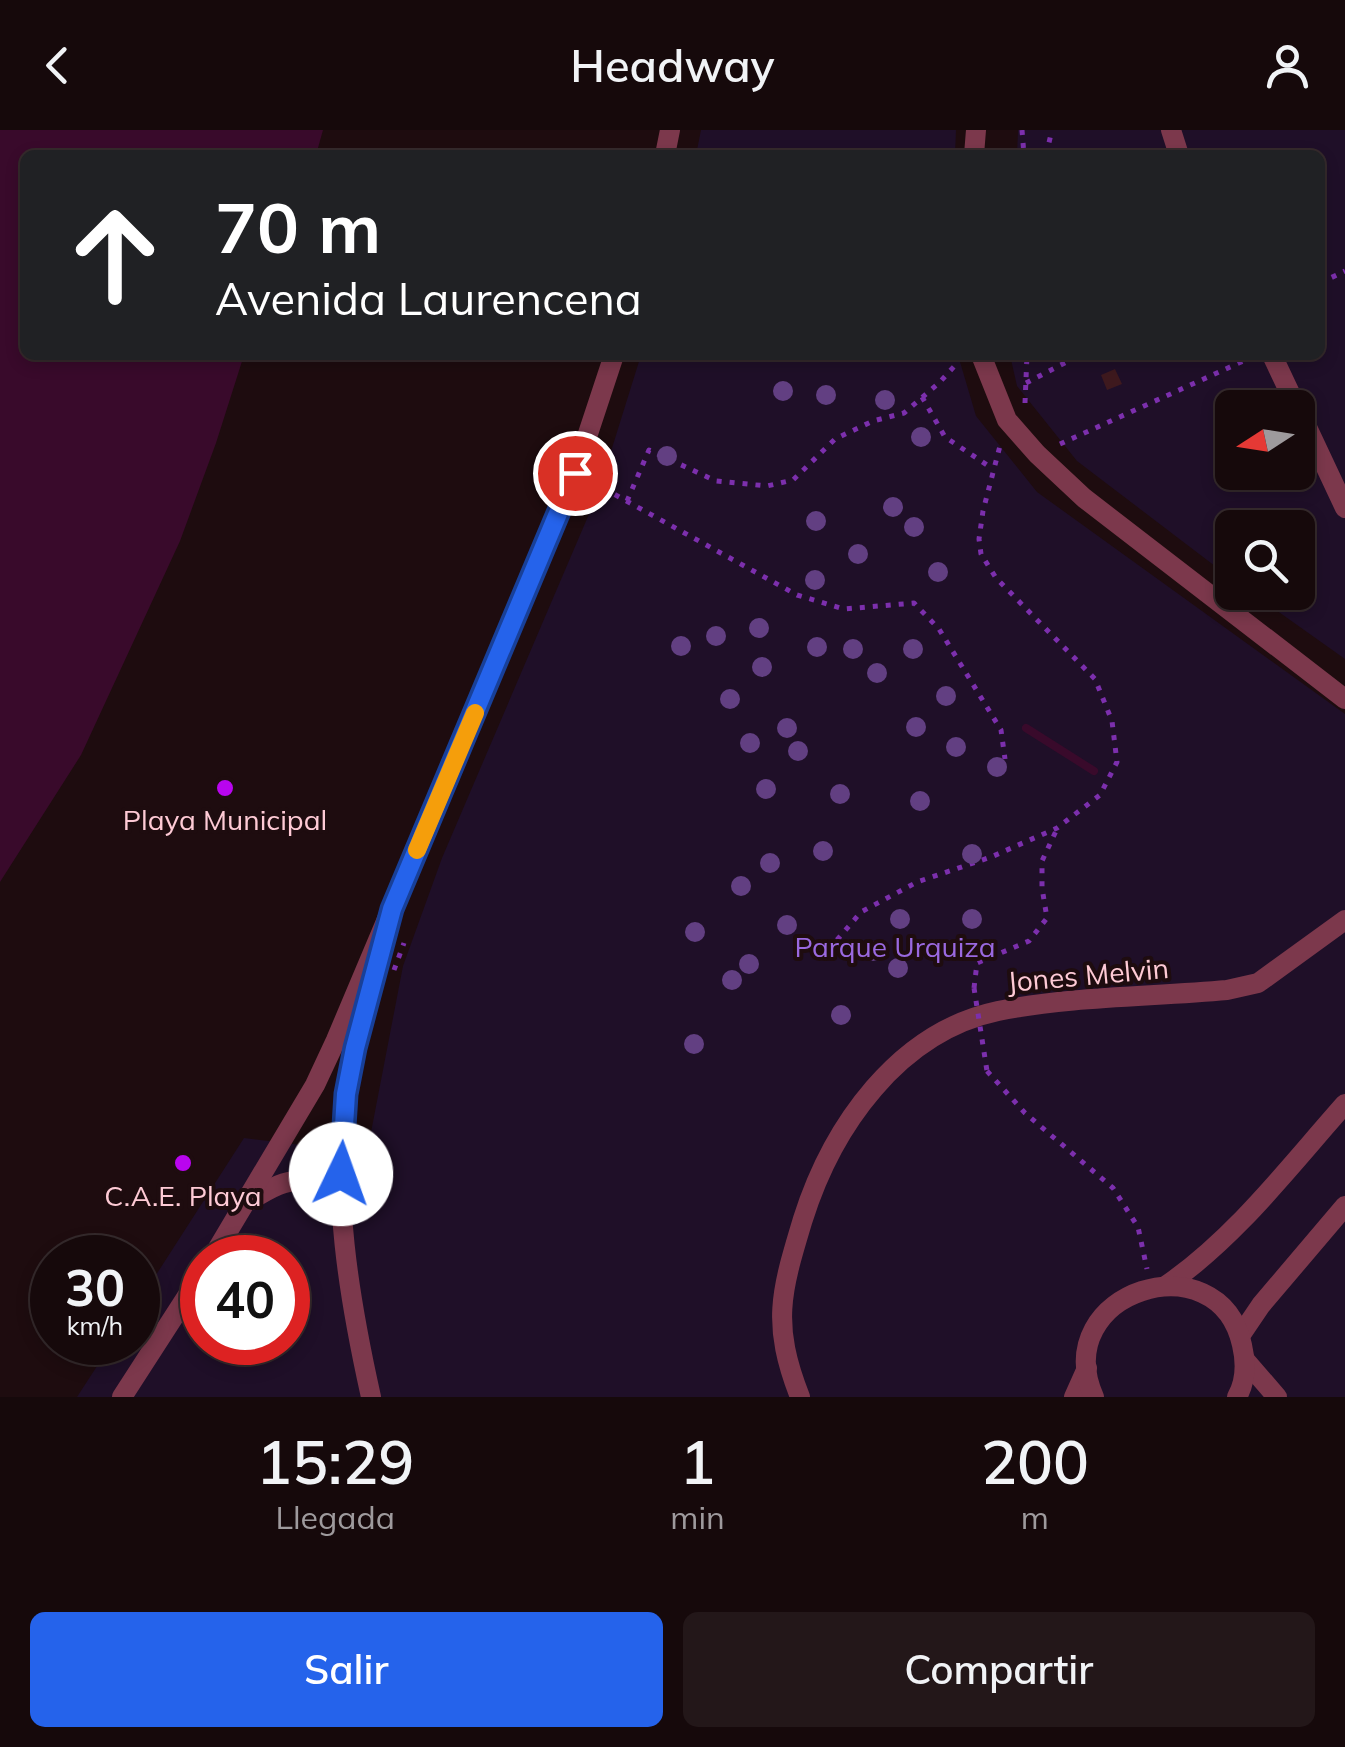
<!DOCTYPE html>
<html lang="es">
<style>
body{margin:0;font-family:Mulish,sans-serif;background:#231719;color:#f1f3f6;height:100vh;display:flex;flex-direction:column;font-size:38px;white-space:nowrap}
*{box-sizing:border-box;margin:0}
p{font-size:32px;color:#9e9a9d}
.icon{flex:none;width:55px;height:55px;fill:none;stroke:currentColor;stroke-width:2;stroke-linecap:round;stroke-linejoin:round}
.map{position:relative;height:1267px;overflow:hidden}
.side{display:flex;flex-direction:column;background:#16090b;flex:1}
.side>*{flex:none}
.guide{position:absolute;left:20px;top:20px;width:1305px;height:210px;border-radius:15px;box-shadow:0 5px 15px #0003,0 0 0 2px #352a2c;background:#202124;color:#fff;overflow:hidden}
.needle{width:65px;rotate:258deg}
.buttons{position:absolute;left:1215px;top:260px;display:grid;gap:20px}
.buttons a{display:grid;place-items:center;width:100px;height:100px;border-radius:15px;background:#16090b;box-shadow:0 5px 15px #0003,0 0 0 2px #352a2c;font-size:50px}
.speed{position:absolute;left:30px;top:1105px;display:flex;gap:20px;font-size:50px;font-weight:700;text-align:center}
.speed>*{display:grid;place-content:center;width:130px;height:130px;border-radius:50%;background:#16090b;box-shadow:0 5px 15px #0003,0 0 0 2px #352a2c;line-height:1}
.speed small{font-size:25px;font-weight:400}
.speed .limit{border:15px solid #d22;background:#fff;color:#111}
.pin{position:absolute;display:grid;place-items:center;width:85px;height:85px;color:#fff;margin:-42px;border:5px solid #fff;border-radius:50%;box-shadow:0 2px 10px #0007}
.me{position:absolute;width:110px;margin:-55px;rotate:3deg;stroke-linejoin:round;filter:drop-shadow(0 0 8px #0008)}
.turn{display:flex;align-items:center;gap:35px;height:210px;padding:0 30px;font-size:45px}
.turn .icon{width:130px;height:130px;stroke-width:2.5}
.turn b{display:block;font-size:70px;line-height:85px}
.eta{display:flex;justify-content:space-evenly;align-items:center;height:170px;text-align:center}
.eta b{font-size:60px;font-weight:600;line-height:70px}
.cta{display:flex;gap:20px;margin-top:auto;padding:20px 30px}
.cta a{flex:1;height:115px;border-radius:15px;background:#2563eb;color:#fff;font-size:40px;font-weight:600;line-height:115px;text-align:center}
.cta a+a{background:#231719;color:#f1f3f6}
header{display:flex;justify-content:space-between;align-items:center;height:130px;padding:0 30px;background:#16090b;font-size:45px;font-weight:600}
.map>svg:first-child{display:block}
.green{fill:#1f0f28;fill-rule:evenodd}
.water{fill:#390a2b}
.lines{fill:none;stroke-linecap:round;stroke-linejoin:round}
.stream{stroke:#390a2b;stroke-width:8}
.building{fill:#3e191e}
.path{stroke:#7c2fad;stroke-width:5;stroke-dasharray:5 8;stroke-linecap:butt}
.minor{stroke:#7c384c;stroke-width:20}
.tertiary{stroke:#7c384c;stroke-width:20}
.path-bridge{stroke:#7c2fad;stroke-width:5;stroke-dasharray:5 8;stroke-linecap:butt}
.tree{fill:#623f82}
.route-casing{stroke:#184099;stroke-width:25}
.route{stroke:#2563eb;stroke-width:18}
.slow{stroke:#f59e0b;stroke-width:18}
.poi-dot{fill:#b905ef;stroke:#1e0c0f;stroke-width:4}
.labels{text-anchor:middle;stroke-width:8;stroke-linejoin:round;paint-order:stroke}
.poi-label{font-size:28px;fill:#fecad5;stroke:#1e0c0f}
.park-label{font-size:28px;fill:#9a69e0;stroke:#1e0c0f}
.street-label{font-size:28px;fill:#fecad5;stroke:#1e0c0f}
</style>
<header><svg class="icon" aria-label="back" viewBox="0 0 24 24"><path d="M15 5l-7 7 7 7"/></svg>Headway<svg class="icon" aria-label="person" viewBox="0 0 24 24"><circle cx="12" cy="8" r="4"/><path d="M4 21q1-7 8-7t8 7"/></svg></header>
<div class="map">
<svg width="1345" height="1267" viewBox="0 0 1345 1267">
<rect width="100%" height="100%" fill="#1e0c0f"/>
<g class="green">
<polygon points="701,0 956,0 955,25 696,25"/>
<path d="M1018 0H1345V529L1252 463 1298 462V398H1232V449L1077 331 1017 256 1010 225H1320V25H1017ZM1232 278H1298V342H1232Z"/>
<path d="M641 225H958L976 286 1037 362 1345 584V1267H77L112 1213 138 1212V1173L244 1008 367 1023 403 836 442 728 598 363ZM202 1128H288V1212H202Z"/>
</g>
<polygon class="water" points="0,0 323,0 316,25 25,25 25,225 244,225 216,313 180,411 81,625 0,752"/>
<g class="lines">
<polyline class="stream" points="1026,598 1094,641"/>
</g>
<polygon class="building" points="1115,239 1122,254 1107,260 1101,245"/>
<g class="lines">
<g class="path">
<polyline points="1022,0 1024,25"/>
<polyline points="1046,25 1052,0"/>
<polyline points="1320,153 1345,141"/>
<polyline points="1026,253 1080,225"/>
<polyline points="922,267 945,307 993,339"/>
<polyline points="1025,273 1027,225"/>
<polyline points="1060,314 1250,228"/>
<polyline points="592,352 797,465 844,479 914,473 939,499 1001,600 1005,629"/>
<polyline points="627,371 649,320 716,351 767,356 793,350 835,309 873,291 904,283 939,253 959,231"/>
<polyline points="837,810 861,782 917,752 991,727 1057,698 1100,665 1117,632 1112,591 1095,549 996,448 981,424 979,409 983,381 1001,312"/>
<polyline points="394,840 404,813"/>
<polyline points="974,858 977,833 1029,811 1047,788 1042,758 1042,731 1056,701"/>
<polyline points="987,941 1025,983 1113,1058 1138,1097 1147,1139"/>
</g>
<g class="minor">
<polyline points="1171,0 1179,25"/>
<polyline points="974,25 976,0"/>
<polyline points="981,225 1007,290 1037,324 1084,368 1345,569"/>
<polyline points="1272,225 1297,278"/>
<polyline points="1298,278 1345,378"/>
<path d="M800 1267C771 1193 781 1162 803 1089 832 997 898 902 998 881 1072 866 1151 867 1227 860L1258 853 1345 790"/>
<polyline points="1074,1267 1087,1238"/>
</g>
<g class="tertiary">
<polyline points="665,25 670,0"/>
<path d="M251 1070C293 1044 308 1042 343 1080"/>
<polyline points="212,1128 315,955 336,910 575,343 614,225"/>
<path d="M1167 1155C1237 1106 1289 1037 1345 974"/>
<polyline points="1240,1206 1261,1175 1345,1076"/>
<polyline points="1245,1230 1277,1267"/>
<polyline points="122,1267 202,1143"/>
<path d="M371 1267C349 1168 331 1062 346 961 352 923 363 886 374 849"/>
<path d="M1094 1267C1047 1161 1219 1108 1242 1215 1246 1232 1246 1251 1237 1267"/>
</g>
<polyline class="path-bridge" points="974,858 987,941"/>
</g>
<g class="tree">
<circle cx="783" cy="261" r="10"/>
<circle cx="826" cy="265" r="10"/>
<circle cx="885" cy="270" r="10"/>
<circle cx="921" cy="307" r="10"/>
<circle cx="667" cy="326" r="10"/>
<circle cx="893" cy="377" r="10"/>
<circle cx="816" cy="391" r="10"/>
<circle cx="914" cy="397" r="10"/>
<circle cx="858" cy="424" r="10"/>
<circle cx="938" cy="442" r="10"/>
<circle cx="815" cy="450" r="10"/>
<circle cx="759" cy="498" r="10"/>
<circle cx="716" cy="506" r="10"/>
<circle cx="681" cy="516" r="10"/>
<circle cx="817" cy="517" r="10"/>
<circle cx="853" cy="519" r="10"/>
<circle cx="913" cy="519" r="10"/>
<circle cx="762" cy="537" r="10"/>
<circle cx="877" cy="543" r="10"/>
<circle cx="946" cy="566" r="10"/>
<circle cx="730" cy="569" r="10"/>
<circle cx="916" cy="597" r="10"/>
<circle cx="787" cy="598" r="10"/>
<circle cx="750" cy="613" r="10"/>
<circle cx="956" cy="617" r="10"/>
<circle cx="798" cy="621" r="10"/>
<circle cx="997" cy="637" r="10"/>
<circle cx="766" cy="659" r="10"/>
<circle cx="840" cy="664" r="10"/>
<circle cx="920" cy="671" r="10"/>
<circle cx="823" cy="721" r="10"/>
<circle cx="972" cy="724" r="10"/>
<circle cx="770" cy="733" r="10"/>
<circle cx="741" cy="756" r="10"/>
<circle cx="900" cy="789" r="10"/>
<circle cx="972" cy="789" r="10"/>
<circle cx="787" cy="795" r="10"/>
<circle cx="695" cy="802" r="10"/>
<circle cx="873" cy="821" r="10"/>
<circle cx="749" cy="834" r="10"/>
<circle cx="898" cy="838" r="10"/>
<circle cx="732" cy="850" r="10"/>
<circle cx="841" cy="885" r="10"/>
<circle cx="694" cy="914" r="10"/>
</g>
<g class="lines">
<g class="route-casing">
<polyline id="route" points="341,1044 346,964 355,918 392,779 575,343"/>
</g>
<use href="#route" class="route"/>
<polyline class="slow" points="417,720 475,583"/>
</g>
<g class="poi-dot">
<circle cx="225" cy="658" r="10"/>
<circle cx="183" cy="1033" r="10"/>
</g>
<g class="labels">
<g class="poi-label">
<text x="225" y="700">Playa Municipal</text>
<text x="183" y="1076">C.A.E. Playa</text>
</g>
<g class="park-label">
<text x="895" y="827">Parque Urquiza</text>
</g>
<g class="street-label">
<text transform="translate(1088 845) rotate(-5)" y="10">Jones Melvin</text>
</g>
</g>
</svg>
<div class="buttons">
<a><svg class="needle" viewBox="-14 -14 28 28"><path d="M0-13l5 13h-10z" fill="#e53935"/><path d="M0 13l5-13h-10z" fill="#9e9a9d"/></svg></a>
<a><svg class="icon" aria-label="search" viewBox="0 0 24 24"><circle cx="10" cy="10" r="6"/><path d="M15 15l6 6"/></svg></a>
</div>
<div class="speed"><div>30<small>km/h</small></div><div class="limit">40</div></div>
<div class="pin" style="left:575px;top:343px;background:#d93025"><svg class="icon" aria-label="arrive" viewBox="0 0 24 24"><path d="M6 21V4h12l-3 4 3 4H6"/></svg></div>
<svg class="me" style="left:341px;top:1044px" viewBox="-20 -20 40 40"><circle r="19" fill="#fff"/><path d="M0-13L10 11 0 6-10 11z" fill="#2563eb"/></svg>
<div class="guide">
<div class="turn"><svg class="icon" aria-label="ahead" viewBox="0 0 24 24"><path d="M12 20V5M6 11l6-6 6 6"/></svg><div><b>70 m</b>Avenida Laurencena</div></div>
</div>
</div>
<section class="side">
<div class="eta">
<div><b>15:29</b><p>Llegada</p></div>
<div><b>1</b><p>min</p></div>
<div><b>200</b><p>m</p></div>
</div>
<div class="cta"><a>Salir</a><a>Compartir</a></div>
</section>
